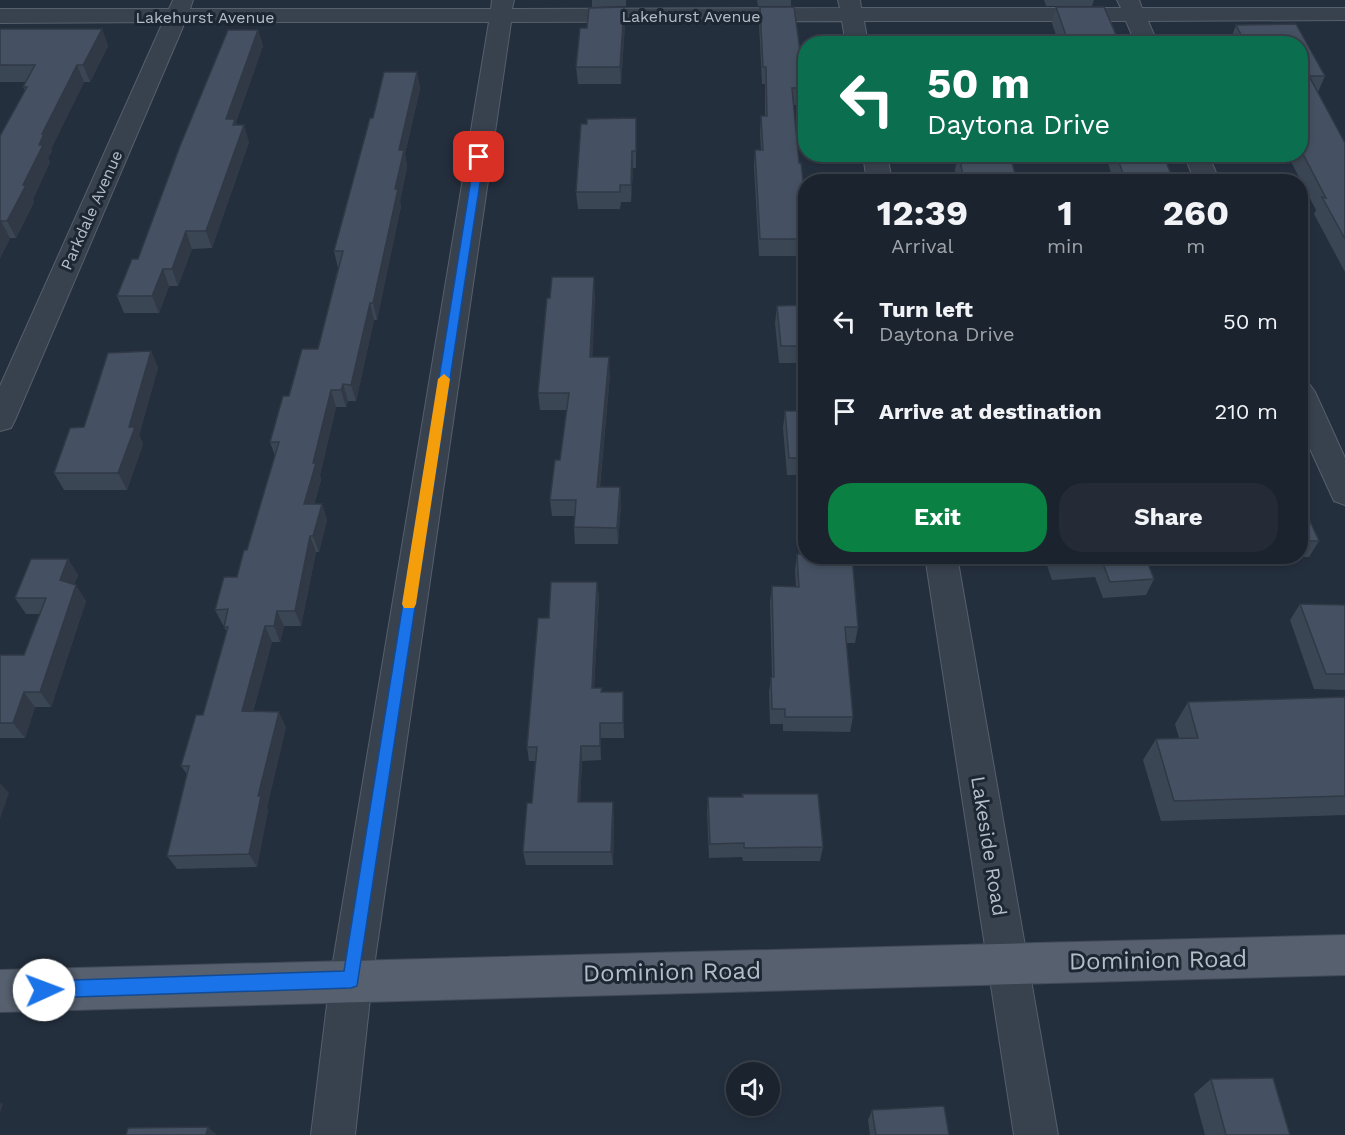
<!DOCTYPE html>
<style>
body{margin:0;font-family:"Work Sans",sans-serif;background:#242b36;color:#f1f3f6;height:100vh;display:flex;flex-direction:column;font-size:22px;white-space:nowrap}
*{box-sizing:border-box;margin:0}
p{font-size:20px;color:#a0a4aa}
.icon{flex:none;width:33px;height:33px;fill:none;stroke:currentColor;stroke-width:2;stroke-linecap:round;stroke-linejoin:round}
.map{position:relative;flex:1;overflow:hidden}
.drawer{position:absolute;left:798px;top:174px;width:510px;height:390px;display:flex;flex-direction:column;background:#1b232e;border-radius:24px;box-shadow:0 3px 9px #0003,0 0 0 2px #39404a}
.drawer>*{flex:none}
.banner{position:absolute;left:798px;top:36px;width:510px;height:126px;border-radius:24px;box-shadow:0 3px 9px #0003,0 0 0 2px #39404a;background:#0b6e4f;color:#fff;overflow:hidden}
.buttons{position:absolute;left:726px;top:1062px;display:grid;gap:12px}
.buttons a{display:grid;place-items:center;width:54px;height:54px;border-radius:50%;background:#1b232e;box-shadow:0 3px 9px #0003,0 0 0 2px #39404a;font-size:30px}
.pin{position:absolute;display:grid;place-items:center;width:51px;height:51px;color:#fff;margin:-26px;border-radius:12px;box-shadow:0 3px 9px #0006}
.me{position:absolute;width:66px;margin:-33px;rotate:88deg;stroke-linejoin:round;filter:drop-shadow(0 0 4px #0008)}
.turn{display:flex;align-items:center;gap:21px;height:126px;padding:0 30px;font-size:27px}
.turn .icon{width:78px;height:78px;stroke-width:2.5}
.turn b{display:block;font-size:42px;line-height:51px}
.eta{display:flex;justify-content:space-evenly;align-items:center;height:102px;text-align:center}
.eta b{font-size:36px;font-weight:700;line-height:42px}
.primary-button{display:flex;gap:12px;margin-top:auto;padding:12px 30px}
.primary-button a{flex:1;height:69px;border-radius:24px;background:#0b8043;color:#fff;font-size:24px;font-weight:700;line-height:69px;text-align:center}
.primary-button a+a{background:#242b36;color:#f1f3f6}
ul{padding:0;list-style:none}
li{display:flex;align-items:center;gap:18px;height:90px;padding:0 30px}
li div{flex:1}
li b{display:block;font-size:22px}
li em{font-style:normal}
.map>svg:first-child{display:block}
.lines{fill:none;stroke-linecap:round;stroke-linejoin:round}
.minor-casing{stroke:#565f6c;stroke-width:2}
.major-casing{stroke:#414a57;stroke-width:2}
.minor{fill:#38414e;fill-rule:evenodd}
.major{fill:#56606e;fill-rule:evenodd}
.wall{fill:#3b4654}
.shaded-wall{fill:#303945}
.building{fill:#455162;stroke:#303945;stroke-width:1.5}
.route{fill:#1a73e8;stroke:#114b97;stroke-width:1.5}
.slow{fill:#f59e0b}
.labels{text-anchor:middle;stroke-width:6;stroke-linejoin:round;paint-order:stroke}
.far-street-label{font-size:16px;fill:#b4bcc9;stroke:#1d2633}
.street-label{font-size:20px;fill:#b4bcc9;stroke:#1d2633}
.near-street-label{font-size:24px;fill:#b4bcc9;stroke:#1d2633}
</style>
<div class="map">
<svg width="1345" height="1135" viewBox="0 0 1345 1135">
<rect width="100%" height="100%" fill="#242f3e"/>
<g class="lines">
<g class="minor-casing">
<g id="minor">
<polygon points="173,0 193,0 190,9 491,9 492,0 514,0 512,9 840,8 838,0 860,0 861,8 1121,8 1117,0 1139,0 1142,8 1345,8 1345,20 1148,21 1158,44 1136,44 1126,21 864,21 868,44 846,44 842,21 511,22 372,980 355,1135 311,1135 330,980 489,22 185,22 15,420 11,428 0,431 0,386 163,22 0,23 0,9 169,9"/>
<polygon points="863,154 887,154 892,182 867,182"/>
<polygon points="1184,154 1208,154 1220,182 1195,182"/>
<polygon points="1300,382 1310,385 1315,392 1345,458 1345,505 1334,501 1300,427"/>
<polygon points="925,556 957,556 1058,1135 1014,1135"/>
</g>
</g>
<g class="major-casing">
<polygon id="major" points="1345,935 1345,975 0,1012 0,970"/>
</g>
<use href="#minor" class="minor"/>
<use href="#major" class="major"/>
</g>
<g class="wall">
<polygon points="592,0 626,0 626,6 592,7"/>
<polygon points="757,0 791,0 791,6 758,6"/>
<polygon points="1044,0 1094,0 1092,6 1046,6"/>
<polygon points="624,7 625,24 621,84 578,84 576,67 587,28"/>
<polygon points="760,7 805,88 803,105 793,105 799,163 806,209 806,256 759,256 754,167 755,150 761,150 760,133 761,116 765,116 765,84 762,84 759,24"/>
<polygon points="1056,7 1120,44 1059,44 1052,23"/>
<polygon points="1296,24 1325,76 1318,92 1345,143 1345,272 1314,214 1316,210 1287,154 1300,154 1300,44 1231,44 1230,41 1236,25"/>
<polygon points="0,29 102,29 108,46 90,82 84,82 51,149 52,151 48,158 50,162 33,199 34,202 16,238 10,238 0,258 0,136 25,90 23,87 26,82 0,82"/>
<polygon points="258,30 263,46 236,122 237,125 249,142 212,248 192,249 178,286 169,286 159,313 124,313 117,296 138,259"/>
<polygon points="417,72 420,89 405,154 407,167 400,201 401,206 377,320 374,320 356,401 348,401 346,407 336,407 320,475 321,480 314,504 322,504 327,520 319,552 316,552 301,626 284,626 280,642 272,642 253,712 286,727 267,807 268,810 257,867 177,869 167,856 187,774 181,766 203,715 227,632 224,627 225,625 223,625 215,610 237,577 247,550 275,456 270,442 289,396 318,349 338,268 334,251 373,118"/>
<polygon points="636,118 636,168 633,168 631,202 621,202 620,209 578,209 576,192 587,124"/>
<polygon points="954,154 1010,154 1017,182 957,182 955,170 956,164"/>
<polygon points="1105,154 1163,154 1174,182 1114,182"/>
<polygon points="595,294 592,357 610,374 600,487 620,487 621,504 618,544 575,544 574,527 575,516 552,516 550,500 560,460 567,410 540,410 538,393"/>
<polygon points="806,305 806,363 779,363 775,323 777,306"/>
<polygon points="151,351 158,368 139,435 143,444 127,490 64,490 54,473 84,427"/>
<polygon points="785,411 806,411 806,552 799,475 787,475 783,428"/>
<polygon points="1300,499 1319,541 1309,557 1234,558 1234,556 1300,556"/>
<polygon points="797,554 858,627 855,643 846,643 853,717 850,732 783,731 783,724 770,724 769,692 771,677 772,677 770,602 772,586 796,587 795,570"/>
<polygon points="1044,556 1145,556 1154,579 1146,595 1103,598 1095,577 1052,580"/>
<polygon points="68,559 78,575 74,585 86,601 51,707 35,707 25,738 0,738 0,655 24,655 40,614 26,614 15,598"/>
<polygon points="597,582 599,598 594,688 602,692 624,707 624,738 601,738 601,760 582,761 580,802 614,816 613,865 526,865 523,852 532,803 535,761 529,761 527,747 549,618"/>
<polygon points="1300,604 1345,605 1345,690 1314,689 1290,620"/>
<polygon points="1345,697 1345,815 1161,821 1143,760 1156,739 1179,738 1175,724 1188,702"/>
<polygon points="742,794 823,847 820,861 743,861 742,857 709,858 707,811 708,797 742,797"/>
<polygon points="1211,1079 1290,1135 1205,1135 1194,1094"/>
<polygon points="872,1110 949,1135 870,1135 868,1120"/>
</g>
<g class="shaded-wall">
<polygon points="624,7 625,24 621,84 620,67"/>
<polygon points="102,29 108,46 90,82 83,65"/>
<polygon points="258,30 263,46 236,122 240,136 244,125 249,142 212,248 206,231 226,119"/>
<polygon points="77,65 84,82 51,149 52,151 48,158 50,162 33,199 34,202 16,238 7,221 23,185 39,145 42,134"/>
<polygon points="417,72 420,89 405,154 407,167 400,201 401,206 377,320 373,303 395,189 399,150"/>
<polygon points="632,151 633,168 631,202 631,185"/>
<polygon points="1,221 10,238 0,258 0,223"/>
<polygon points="186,231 192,249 178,286 172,269"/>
<polygon points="163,269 169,286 159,313 152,296"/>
<polygon points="594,277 595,294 592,374 590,357"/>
<polygon points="370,303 374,320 356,401 351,385"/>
<polygon points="151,351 158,368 139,435 143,444 127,490 118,473 129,427"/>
<polygon points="609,357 610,374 598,503 597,487"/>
<polygon points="343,384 348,401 346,407 341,390"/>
<polygon points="331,390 336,407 320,475 321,480 310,520 304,504 313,463"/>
<polygon points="620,487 621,504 618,544 617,528"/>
<polygon points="322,504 327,520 319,552 313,536"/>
<polygon points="310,536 316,552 301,626 295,611"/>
<polygon points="68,559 78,575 70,596 60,580"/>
<polygon points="597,582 599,598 593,703 592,688"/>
<polygon points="76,585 86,601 51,707 40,692"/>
<polygon points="277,611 284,626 280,642 274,626"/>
<polygon points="265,626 272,642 249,726 242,711"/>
<polygon points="24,692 35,707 25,738 13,723"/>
<polygon points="623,692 624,707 624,738 623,723"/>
<polygon points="279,712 286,727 267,807 268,810 257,867 249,854 258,796"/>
<polygon points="600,723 601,738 601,760 600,746"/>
<polygon points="581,746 582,761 579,816 578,802"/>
<polygon points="0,783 9,793 0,819"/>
<polygon points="613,802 614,816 613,865 611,852"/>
<polygon points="0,1103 3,1104 0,1113"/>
<polygon points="208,1127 217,1135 206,1135"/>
</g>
<g class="building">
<polygon points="624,7 620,67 576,67 580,28 587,28 589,8"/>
<polygon points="760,7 794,7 805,88 792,88 799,163 801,163 806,209 806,239 760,239 755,150 763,150 761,116 767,116 766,67 763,67"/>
<polygon points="1056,7 1104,7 1120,44 1069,44"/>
<polygon points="1296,24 1325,76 1309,76 1345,143 1345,239 1322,197 1326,198 1300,148 1300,44 1246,44 1236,25"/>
<polygon points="0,29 102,29 83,65 77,65 42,134 44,134 39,145 43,145 23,185 26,185 7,221 1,221 0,223 0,136 27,87 23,87 35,65 0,65"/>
<polygon points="228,30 258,30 226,119 235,119 233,125 244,125 206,231 186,231 172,269 163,269 152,296 117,296 132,259 138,259 180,146"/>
<polygon points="922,42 975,42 976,44 922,44"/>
<polygon points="384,72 417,72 399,150 404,150 395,189 398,189 373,303 370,303 351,385 343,384 341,390 331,390 313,463 316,463 304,504 322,504 313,536 310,536 295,611 277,611 274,626 265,626 242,711 279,712 258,796 261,796 249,854 167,856 189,766 181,766 196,715 203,715 228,627 224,627 228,609 215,610 224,577 237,577 244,550 247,550 279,442 270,442 283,396 289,396 302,349 318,349 343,251 334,251 370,118 373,118"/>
<polygon points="636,118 636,151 632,151 631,185 620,185 620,192 576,192 581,124 587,124 587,119"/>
<polygon points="959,154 1010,154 1017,182 964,182"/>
<polygon points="1116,154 1163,154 1174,182 1126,182"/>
<polygon points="552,277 594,277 590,357 609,357 597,487 620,487 617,528 574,527 576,500 550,500 555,460 560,460 569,393 538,393 547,298 550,298"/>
<polygon points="806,305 806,346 781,346 777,306"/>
<polygon points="151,351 129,427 135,427 118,473 54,473 70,428 84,427 108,353"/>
<polygon points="785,411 806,411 806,510 801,458 789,458"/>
<polygon points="1300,452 1304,460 1300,460"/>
<polygon points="1300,499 1319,541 1300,541"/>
<polygon points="797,554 806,554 806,556 852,556 858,627 845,627 853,717 785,717 785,709 772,709 771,677 774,677 772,586 799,587"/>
<polygon points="1055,556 1145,556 1154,579 1110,582 1102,561 1058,564"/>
<polygon points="31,559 68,559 60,580 76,585 40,692 24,692 13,723 0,723 0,655 24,655 46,598 15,598"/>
<polygon points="551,582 597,582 592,688 602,688 601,692 623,692 623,723 600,723 600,746 581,746 578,802 613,802 611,852 523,852 527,803 532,803 537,747 527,747 538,618 549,618"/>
<polygon points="1300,604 1345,605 1345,674 1326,674"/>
<polygon points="1345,697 1345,796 1174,801 1156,739 1198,738 1188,702"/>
<polygon points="742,794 818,794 823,847 744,848 744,843 710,844 708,797 743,797"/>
<polygon points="1273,1078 1290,1135 1226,1135 1211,1079"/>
<polygon points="944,1106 949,1135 876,1135 872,1110"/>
<polygon points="208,1127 206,1135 126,1135 128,1128"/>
</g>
<polygon class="route" points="475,154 484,157 357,986 351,988 44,998 38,996 35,990 38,983 44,981 344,971"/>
<polygon class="slow" points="444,374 450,379 416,604 414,608 404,608 402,604 438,379"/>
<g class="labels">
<g class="far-street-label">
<text x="691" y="22">Lakehurst Avenue</text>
<text x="205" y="23">Lakehurst Avenue</text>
<text transform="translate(91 210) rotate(-66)" y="6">Parkdale Avenue</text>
</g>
<g class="street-label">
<text transform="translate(989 846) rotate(81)" y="7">Lakeside Road</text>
</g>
<g class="near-street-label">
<text transform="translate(1158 960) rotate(-1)" y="8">Dominion Road</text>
<text transform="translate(672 972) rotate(-1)" y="8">Dominion Road</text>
</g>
</g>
</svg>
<div class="buttons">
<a><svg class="icon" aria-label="sound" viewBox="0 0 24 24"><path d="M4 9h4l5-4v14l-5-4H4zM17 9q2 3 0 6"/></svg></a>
</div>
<div class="pin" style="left:479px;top:157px;background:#d93025"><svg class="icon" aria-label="arrive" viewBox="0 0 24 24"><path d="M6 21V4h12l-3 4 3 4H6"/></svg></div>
<svg class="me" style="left:44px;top:990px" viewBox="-20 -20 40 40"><circle r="19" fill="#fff"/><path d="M0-13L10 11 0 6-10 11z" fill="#1a73e8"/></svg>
<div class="banner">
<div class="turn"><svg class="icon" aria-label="left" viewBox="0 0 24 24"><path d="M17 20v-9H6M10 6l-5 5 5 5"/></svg><div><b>50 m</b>Daytona Drive</div></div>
</div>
<section class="drawer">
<div class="eta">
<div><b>12:39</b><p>Arrival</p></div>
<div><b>1</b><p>min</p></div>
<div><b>260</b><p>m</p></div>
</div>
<ul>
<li><svg class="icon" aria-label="left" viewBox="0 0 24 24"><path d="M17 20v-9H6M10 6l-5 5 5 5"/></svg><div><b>Turn left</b><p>Daytona Drive</p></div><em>50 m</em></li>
<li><svg class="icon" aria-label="arrive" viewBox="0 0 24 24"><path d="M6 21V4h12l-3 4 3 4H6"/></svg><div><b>Arrive at destination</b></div><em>210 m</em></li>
</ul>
<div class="primary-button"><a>Exit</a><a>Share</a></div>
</section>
</div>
